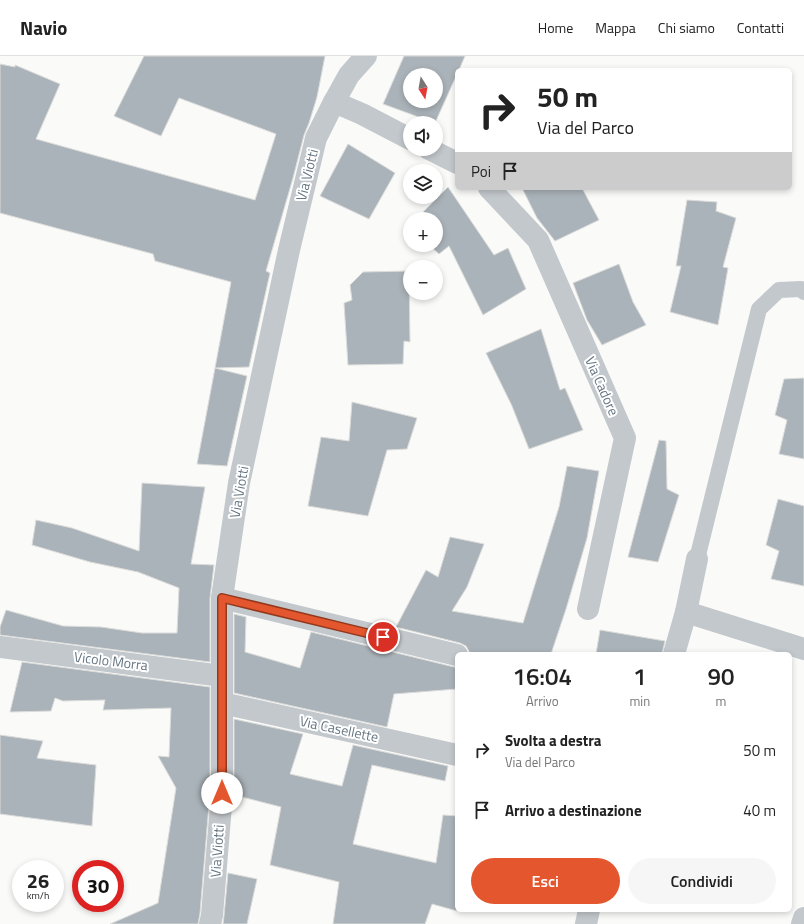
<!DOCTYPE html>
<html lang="it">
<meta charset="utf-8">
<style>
body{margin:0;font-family:"Titillium Web",sans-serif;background:#f6f6f6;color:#222;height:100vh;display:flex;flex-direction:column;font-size:15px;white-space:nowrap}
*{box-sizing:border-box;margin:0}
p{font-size:13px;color:#767676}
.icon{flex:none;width:22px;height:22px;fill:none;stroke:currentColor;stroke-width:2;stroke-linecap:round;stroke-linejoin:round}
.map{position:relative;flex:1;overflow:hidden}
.details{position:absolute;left:455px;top:596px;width:337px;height:260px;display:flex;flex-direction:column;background:#fff;border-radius:6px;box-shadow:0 2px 6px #0003}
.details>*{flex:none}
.hud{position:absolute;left:455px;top:12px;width:337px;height:122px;border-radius:6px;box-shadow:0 2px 6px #0003;background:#fff;color:#222;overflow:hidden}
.needle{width:26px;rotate:169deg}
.buttons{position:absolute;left:403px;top:12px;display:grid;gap:8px}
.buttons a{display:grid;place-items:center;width:40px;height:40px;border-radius:50%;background:#fff;box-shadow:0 2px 6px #0003;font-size:20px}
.speed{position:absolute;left:12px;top:804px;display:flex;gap:8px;font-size:20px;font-weight:700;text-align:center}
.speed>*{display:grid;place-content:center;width:52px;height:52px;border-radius:50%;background:#fff;box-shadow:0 2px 6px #0003;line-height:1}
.speed small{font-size:10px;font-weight:400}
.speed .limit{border:6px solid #d22;background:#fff;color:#111}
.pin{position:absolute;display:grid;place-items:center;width:34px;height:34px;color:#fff;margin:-17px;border:2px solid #fff;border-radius:50%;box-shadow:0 1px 4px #0007}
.me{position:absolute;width:44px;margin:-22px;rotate:0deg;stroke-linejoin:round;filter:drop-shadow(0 0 3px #0008)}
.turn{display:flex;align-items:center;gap:14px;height:84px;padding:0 16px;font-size:18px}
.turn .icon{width:52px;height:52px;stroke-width:2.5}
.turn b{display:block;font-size:28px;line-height:34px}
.then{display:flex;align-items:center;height:38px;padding:0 16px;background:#0003;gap:8px;font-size:15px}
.eta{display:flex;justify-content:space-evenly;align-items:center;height:68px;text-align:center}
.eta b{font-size:24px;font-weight:600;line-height:28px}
.action{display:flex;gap:8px;margin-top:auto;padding:8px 16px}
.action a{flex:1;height:46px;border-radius:24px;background:#e4572e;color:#fff;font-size:16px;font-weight:600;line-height:46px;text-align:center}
.action a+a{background:#f6f6f6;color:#222}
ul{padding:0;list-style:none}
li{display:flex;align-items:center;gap:12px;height:60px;padding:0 16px}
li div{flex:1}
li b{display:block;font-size:15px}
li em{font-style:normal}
header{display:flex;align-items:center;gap:24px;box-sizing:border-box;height:56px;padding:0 20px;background:#fff;border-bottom:1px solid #e0e0e0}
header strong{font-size:19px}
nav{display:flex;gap:22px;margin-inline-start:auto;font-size:14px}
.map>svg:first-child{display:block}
.building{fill:#aab3b9;stroke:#dcdcda;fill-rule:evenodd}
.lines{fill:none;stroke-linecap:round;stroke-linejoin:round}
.lane{stroke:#c3c8cc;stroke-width:16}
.street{stroke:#c3c8cc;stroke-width:22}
.route-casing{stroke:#94391e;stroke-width:10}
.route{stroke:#e4572e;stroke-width:7}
.labels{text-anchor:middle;stroke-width:4;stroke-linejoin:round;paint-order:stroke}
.street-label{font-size:14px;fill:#657683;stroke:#fff}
</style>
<header>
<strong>Navio</strong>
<nav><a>Home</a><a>Mappa</a><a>Chi siamo</a><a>Contatti</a></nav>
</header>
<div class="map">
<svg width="804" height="868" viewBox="0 0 804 868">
<rect width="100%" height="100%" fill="#fafaf8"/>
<g class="building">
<polygon points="144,0 325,0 317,41 309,67 304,79 293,122 266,215 270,217 249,311 215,312 231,226 155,205 153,198 0,157 0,8 15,11 15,9 60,28 36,83 255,144 276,78 179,42 161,80 114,60"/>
<path d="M404 0H465L459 14H457V18L435 67 383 48ZM410 19H436V45H410Z"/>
<polygon points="348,88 395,117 369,163 320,140"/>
<polygon points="448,131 494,199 508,192 526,233 483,259 449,190 439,198 429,189 436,189 436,163 416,163"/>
<polygon points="522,132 582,132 599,164 555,185 537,162"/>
<polygon points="687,144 717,146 716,155 736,162 723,211 728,212 718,269 670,256 681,210 676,210"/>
<polygon points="619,208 633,246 646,269 602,289 587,264 573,227"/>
<polygon points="409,215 410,286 404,285 403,308 348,309 344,247 352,244 350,229 363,216"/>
<polygon points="541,273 560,334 565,332 583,374 529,393 512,350 486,297"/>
<polygon points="215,312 247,320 227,410 197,408"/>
<polygon points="804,322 804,403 779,398 787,364 775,359 784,323"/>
<polygon points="352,346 417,362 407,393 387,394 368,460 308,450 321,381 349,385"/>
<polygon points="659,384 666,385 667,433 679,439 658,506 628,501"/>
<polygon points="567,410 599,415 587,482 566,553 551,598 469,598 469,595 466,590 460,587 396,571 426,514 438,521 450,481 484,488 467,531 452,555 523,567 559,451"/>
<polygon points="142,427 205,431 191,508 214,509 210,542 210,606 0,579 0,571 6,554 63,570 101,571 142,577 177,577 179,532 138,516 90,506 32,489 36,464 72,472 139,495"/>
<polygon points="778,443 804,450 804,530 771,523 779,495 766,489"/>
<polygon points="234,558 246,561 245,596 300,612 311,576 454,611 457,611 457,633 394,638 387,671 234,637"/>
<polygon points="600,574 665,585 662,598 596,598"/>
<polygon points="22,606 210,631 210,736 200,857 198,868 110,868 158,847 176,732 158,700 169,701 171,652 103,654 105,644 63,645 55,642 51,655 10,656"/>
<polygon points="234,663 303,678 290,718 342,730 353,689 448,710 445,725 372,709 353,788 436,807 443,759 457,760 457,855 432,848 425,868 333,868 339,826 270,809 281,751 234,739"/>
<polygon points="0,679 43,685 37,702 96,709 92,770 0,758"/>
<polygon points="228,817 257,823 247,868 223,868 224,860"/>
</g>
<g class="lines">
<polyline class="lane" points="697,503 759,253 779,234 801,233 804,236"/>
<g class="street">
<polyline points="334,46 362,58 410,83"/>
<polyline points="429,93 457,107"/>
<polyline points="489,132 538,184 625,382 588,553"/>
<polyline points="222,542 457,599"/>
<polyline points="686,556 804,593"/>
<polyline points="0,591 222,620"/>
<polyline points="674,598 686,556 697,503"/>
<polyline points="222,647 457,699"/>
<polyline points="210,868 212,859 222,737 222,542 239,427 289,194 316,82 334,46 349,19 366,0"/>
<polyline points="586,868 589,854"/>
<polyline points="802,868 804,862"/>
</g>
</g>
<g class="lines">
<g class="route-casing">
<polyline id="route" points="222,737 222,542 383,581"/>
</g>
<use href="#route" class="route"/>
</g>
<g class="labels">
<g class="street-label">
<text transform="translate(307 119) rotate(-76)" y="5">Via Viotti</text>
<text transform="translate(602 330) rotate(66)" y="5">Via Cadore</text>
<text transform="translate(239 436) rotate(-80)" y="5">Via Viotti</text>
<text transform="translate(111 605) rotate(7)" y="5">Vicolo Morra</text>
<text transform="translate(339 673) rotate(12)" y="5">Via Casellette</text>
<text transform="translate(217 795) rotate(-86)" y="5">Via Viotti</text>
</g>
</g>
</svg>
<div class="buttons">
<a><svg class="needle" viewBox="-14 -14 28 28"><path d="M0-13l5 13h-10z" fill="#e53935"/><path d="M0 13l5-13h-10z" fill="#767676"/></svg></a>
<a><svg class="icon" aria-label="sound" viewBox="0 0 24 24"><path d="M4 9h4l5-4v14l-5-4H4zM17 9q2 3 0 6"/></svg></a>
<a><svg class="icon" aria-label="layers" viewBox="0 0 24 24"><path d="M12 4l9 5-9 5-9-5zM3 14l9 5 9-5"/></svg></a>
<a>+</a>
<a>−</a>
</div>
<div class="speed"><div>26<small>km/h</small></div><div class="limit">30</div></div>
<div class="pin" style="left:383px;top:581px;background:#d93025"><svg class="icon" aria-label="arrive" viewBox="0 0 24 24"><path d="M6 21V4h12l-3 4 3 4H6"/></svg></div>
<svg class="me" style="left:222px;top:737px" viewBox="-20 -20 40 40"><circle r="19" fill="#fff"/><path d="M0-13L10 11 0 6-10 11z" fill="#e4572e"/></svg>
<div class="hud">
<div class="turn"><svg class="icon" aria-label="right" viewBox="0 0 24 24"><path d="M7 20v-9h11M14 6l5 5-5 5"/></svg><div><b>50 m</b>Via del Parco</div></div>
<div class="then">Poi<svg class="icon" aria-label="arrive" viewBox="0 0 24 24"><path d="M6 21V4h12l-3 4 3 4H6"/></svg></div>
</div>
<section class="details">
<div class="eta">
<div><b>16:04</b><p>Arrivo</p></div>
<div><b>1</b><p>min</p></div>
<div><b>90</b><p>m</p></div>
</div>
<ul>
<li><svg class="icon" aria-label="right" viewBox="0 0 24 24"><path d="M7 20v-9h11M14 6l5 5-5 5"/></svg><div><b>Svolta a destra</b><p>Via del Parco</p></div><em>50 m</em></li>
<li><svg class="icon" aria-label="arrive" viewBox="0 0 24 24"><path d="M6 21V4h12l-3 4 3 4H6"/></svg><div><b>Arrivo a destinazione</b></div><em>40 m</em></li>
</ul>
<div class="action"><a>Esci</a><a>Condividi</a></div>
</section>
</div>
